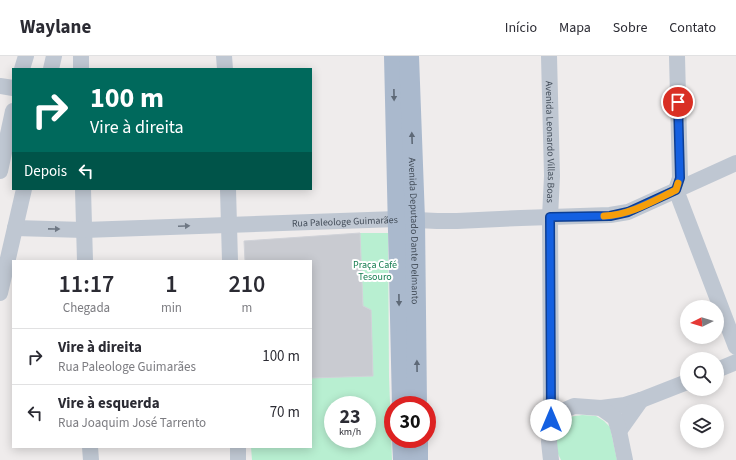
<!DOCTYPE html>
<html lang="pt">
<meta charset="utf-8">
<style>
body{margin:0;font-family:"Source Sans 3",sans-serif;background:#f7f7f7;color:#2b2b33;height:100vh;display:flex;flex-direction:column;font-size:15px;white-space:nowrap}
*{box-sizing:border-box;margin:0}
p{font-size:13px;color:#7c7c81}
.icon{flex:none;width:22px;height:22px;fill:none;stroke:currentColor;stroke-width:2;stroke-linecap:round;stroke-linejoin:round}
.map{position:relative;flex:1;overflow:hidden}
.drawer{position:absolute;left:12px;top:204px;width:300px;height:188px;display:flex;flex-direction:column;background:#fff;border-radius:0px;box-shadow:0 2px 10px #0003}
.drawer>*{flex:none}
.banner{position:absolute;left:12px;top:12px;width:300px;height:122px;border-radius:0px;box-shadow:0 2px 10px #0003;background:#00695c;color:#fff;overflow:hidden}
.needle{width:26px;rotate:265deg}
.tools{position:absolute;left:680px;top:244px;display:grid;gap:8px}
.tools a{display:grid;place-items:center;width:44px;height:44px;border-radius:50%;background:#fff;box-shadow:0 2px 10px #0003;font-size:20px}
.speed{position:absolute;left:324px;top:340px;display:flex;gap:8px;font-size:20px;font-weight:700;text-align:center}
.speed>*{display:grid;place-content:center;width:52px;height:52px;border-radius:50%;background:#fff;box-shadow:0 2px 10px #0003;line-height:1}
.speed small{font-size:10px;font-weight:400}
.speed .limit{border:6px solid #d22;background:#fff;color:#111}
.pin{position:absolute;display:grid;place-items:center;width:34px;height:34px;color:#fff;margin:-17px;border:2px solid #fff;border-radius:50%;box-shadow:0 1px 4px #0007}
.me{position:absolute;width:44px;margin:-22px;rotate:0deg;stroke-linejoin:round;filter:drop-shadow(0 0 3px #0008)}
.turn{display:flex;align-items:center;gap:14px;height:84px;padding:0 12px;font-size:18px}
.turn .icon{width:52px;height:52px;stroke-width:2.5}
.turn b{display:block;font-size:28px;line-height:34px}
.then{display:flex;align-items:center;height:38px;padding:0 12px;background:#0003;gap:8px;font-size:15px}
.eta{display:flex;justify-content:space-evenly;align-items:center;height:68px;text-align:center}
.eta b{font-size:24px;font-weight:600;line-height:28px}
ul{padding:0;list-style:none}
li{display:flex;align-items:center;gap:12px;height:56px;padding:0 12px;border-top:1px solid #e1e1e2}
li div{flex:1}
li b{display:block;font-size:15px}
li em{font-style:normal}
header{display:flex;align-items:center;gap:24px;box-sizing:border-box;height:56px;padding:0 20px;background:#fff;border-bottom:1px solid #e1e1e2}
header strong{font-size:19px}
nav{display:flex;gap:22px;margin-inline-start:auto;font-size:14px}
.map>svg:first-child{display:block}
.green{fill:#b8efd1;fill-rule:evenodd}
.building{fill:#c9cbd1;stroke:#d0d2d8}
.lines{fill:none;stroke-linecap:round;stroke-linejoin:round}
.minor{stroke:#bfc7d2;stroke-width:16}
.major{stroke:#aab9cd;stroke-width:20}
.oneway{fill:#5e6977}
.oneway2{fill:#6f7884}
.route-casing{stroke:#0d3e92;stroke-width:10}
.route{stroke:#1460e1;stroke-width:7}
.slow{stroke:#f59e0b;stroke-width:7}
.labels{text-anchor:middle;stroke-width:4;stroke-linejoin:round;paint-order:stroke}
.street-label{font-size:10px;fill:#444e5a;stroke:#fff}
.park-label{font-size:10px;fill:#147c4f;stroke:#fff}
</style>
<header>
<strong>Waylane</strong>
<nav><a>Início</a><a>Mapa</a><a>Sobre</a><a>Contato</a></nav>
</header>
<div class="map">
<svg width="736" height="404" viewBox="0 0 736 404">
<rect width="100%" height="100%" fill="#efecec"/>
<g class="green">
<path d="M360 177H388L389 320 392 404H252L251 391H311V322L373 320 371 254 363 250ZM333 349H367V383H333Z"/>
<path d="M582 359 596 360 604 365 610 371 617 404H561C560 402 559 400 558 398 556 392 556 371 560 366 565 361 575 360 582 359Z"/>
</g>
<polygon class="building" points="360,177 363,250 371,254 373,320 311,322 311,205 245,205 244,185"/>
<g class="lines">
<g class="minor">
<polyline points="81,0 81,13"/>
<polyline points="224,0 225,13"/>
<path id="s1" d="M549 0 552 120 550 161 551 364"/>
<polyline points="677,0 680,122 676,134 736,291"/>
<polyline points="22,13 26,0"/>
<polyline points="51,13 54,0"/>
<polyline points="0,30 13,32"/>
<polyline points="0,115 13,55"/>
<polyline points="83,133 85,205"/>
<polyline points="228,133 230,205"/>
<path id="s2" d="M15 172 84 174 397 163 437 165H457L521 162 610 159 628 156 736 107"/>
<polyline points="0,237 24,133"/>
<polyline points="717,314 736,306"/>
<polyline points="601,352 625,349 641,344 687,326"/>
<polyline points="619,375 641,344"/>
<polyline points="90,391 91,404"/>
<polyline points="238,391 238,404"/>
<polyline points="551,404 549,386 551,364 558,357 574,350 601,352 615,362 619,375 625,404"/>
</g>
<g class="major">
<polyline points="394,0 402,349"/>
<path id="s3" d="M409 0 415 163 417 349"/>
<polyline points="402,383 403,404"/>
<polyline points="418,383 418,404"/>
</g>
</g>
<defs><path id="oneway-solid" d="M-6-.8H1V-3.2L6.5 0L1 3.2V.8H-6Z"/></defs>
<g class="oneway">
<use href="#oneway-solid" transform="translate(394 39) rotate(89)"/>
<use href="#oneway-solid" transform="translate(412 82) rotate(-92)"/>
<use href="#oneway-solid" transform="translate(399 244) rotate(89)"/>
<use href="#oneway-solid" transform="translate(417 310) rotate(-91)"/>
</g>
<g class="oneway2">
<use href="#oneway-solid" transform="translate(184 170) rotate(-2)"/>
<use href="#oneway-solid" transform="translate(54 173) rotate(1)"/>
</g>
<g class="lines">
<g class="route-casing">
<polyline id="route" points="551,364 550,161 610,160 628,156 676,134 680,122 678,46"/>
</g>
<use href="#route" class="route"/>
<path class="slow" d="M604 160C630 159 653 145 676 134L678 127"/>
</g>
<g class="labels">
<g class="street-label">
<text dy="4" stroke="none"><textPath href="#s1" startOffset="86">Avenida Leonardo Villas Boas</textPath></text>
<text dy="4" stroke="none"><textPath href="#s2" startOffset="330">Rua Paleologe Guimarães</textPath></text>
<text dy="4" stroke="none"><textPath href="#s3" startOffset="175">Avenida Deputado Dante Delmanto</textPath></text>
</g>
<g class="park-label">
<text x="375" y="212">Praça Café<tspan x="375" dy="12">Tesouro</tspan></text>
</g>
</g>
</svg>
<div class="tools">
<a><svg class="needle" viewBox="-14 -14 28 28"><path d="M0-13l5 13h-10z" fill="#e53935"/><path d="M0 13l5-13h-10z" fill="#7c7c81"/></svg></a>
<a><svg class="icon" aria-label="search" viewBox="0 0 24 24"><circle cx="10" cy="10" r="6"/><path d="M15 15l6 6"/></svg></a>
<a><svg class="icon" aria-label="layers" viewBox="0 0 24 24"><path d="M12 4l9 5-9 5-9-5zM3 14l9 5 9-5"/></svg></a>
</div>
<div class="speed"><div>23<small>km/h</small></div><div class="limit">30</div></div>
<div class="pin" style="left:678px;top:46px;background:#d93025"><svg class="icon" aria-label="arrive" viewBox="0 0 24 24"><path d="M6 21V4h12l-3 4 3 4H6"/></svg></div>
<svg class="me" style="left:551px;top:364px" viewBox="-20 -20 40 40"><circle r="19" fill="#fff"/><path d="M0-13L10 11 0 6-10 11z" fill="#1460e1"/></svg>
<div class="banner">
<div class="turn"><svg class="icon" aria-label="right" viewBox="0 0 24 24"><path d="M7 20v-9h11M14 6l5 5-5 5"/></svg><div><b>100 m</b>Vire à direita</div></div>
<div class="then">Depois<svg class="icon" aria-label="left" viewBox="0 0 24 24"><path d="M17 20v-9H6M10 6l-5 5 5 5"/></svg></div>
</div>
<section class="drawer">
<div class="eta">
<div><b>11:17</b><p>Chegada</p></div>
<div><b>1</b><p>min</p></div>
<div><b>210</b><p>m</p></div>
</div>
<ul>
<li><svg class="icon" aria-label="right" viewBox="0 0 24 24"><path d="M7 20v-9h11M14 6l5 5-5 5"/></svg><div><b>Vire à direita</b><p>Rua Paleologe Guimarães</p></div><em>100 m</em></li>
<li><svg class="icon" aria-label="left" viewBox="0 0 24 24"><path d="M17 20v-9H6M10 6l-5 5 5 5"/></svg><div><b>Vire à esquerda</b><p>Rua Joaquim José Tarrento</p></div><em>70 m</em></li>
</ul>
</section>
</div>
